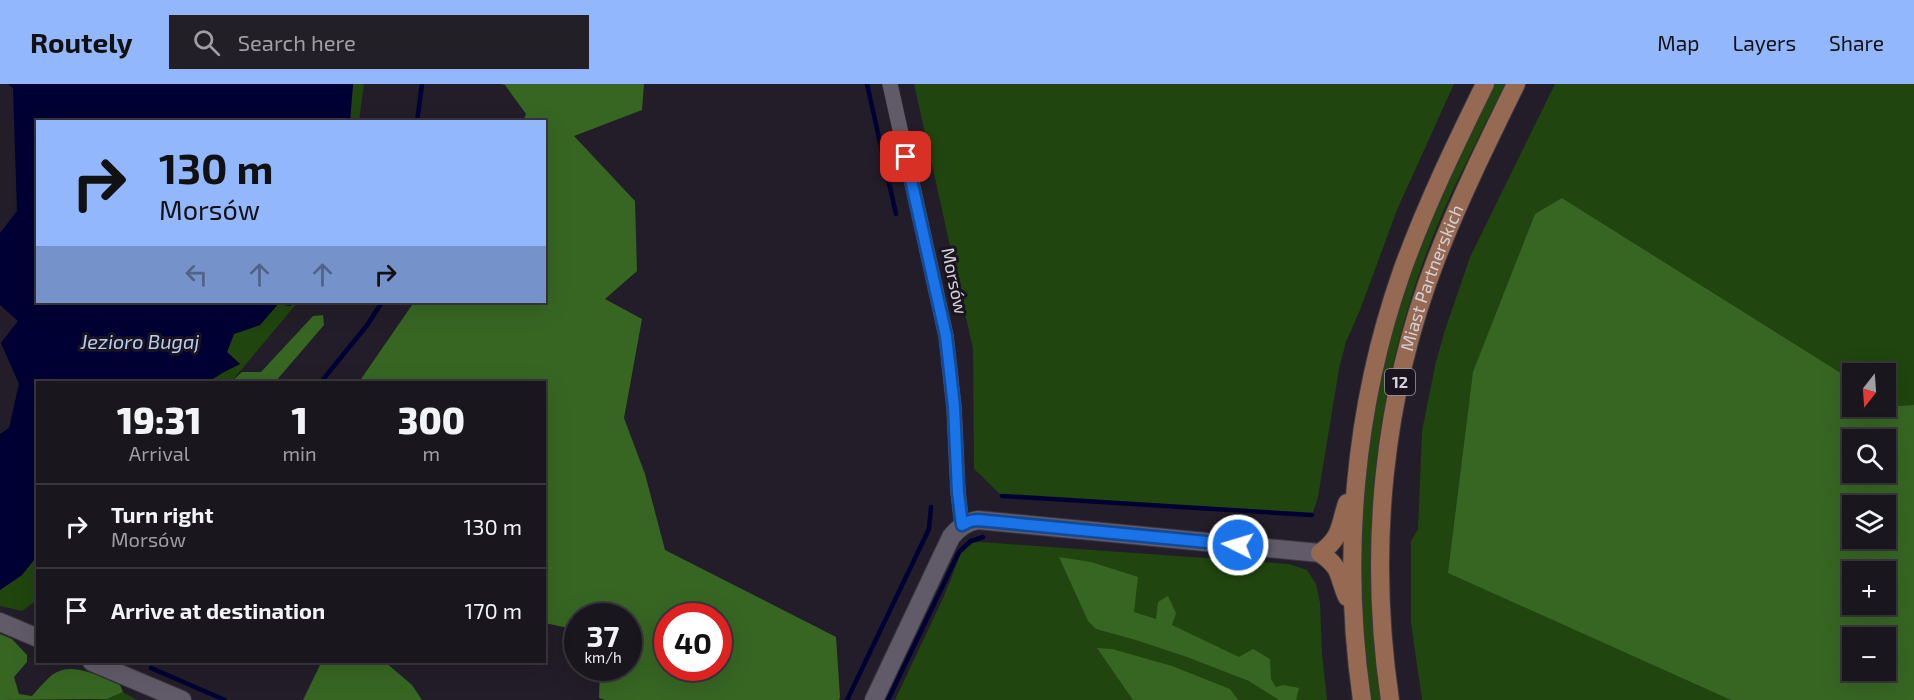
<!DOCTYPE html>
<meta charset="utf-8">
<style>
body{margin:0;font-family:"Exo 2",sans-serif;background:#231f27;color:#f1f3f6;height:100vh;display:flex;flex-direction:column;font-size:22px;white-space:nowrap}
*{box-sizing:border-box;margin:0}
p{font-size:20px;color:#9f9fa4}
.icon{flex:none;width:33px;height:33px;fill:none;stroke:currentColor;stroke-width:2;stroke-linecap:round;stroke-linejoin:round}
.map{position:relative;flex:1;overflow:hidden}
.side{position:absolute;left:36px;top:297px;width:510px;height:282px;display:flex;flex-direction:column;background:#1a161e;border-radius:0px;box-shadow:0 6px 24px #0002,0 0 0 2px #38353c}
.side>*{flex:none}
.banner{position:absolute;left:36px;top:36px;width:510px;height:183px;border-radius:0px;box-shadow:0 6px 24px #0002,0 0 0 2px #38353c;background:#93b7fd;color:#111;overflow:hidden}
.needle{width:39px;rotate:197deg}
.fabs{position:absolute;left:1842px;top:279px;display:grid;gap:12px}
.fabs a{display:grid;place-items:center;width:54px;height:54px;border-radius:0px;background:#1a161e;box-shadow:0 6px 24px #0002,0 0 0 2px #38353c;font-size:30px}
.speed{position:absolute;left:564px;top:519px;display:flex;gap:12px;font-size:30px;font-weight:700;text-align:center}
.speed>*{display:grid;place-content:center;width:78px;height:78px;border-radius:50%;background:#1a161e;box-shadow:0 6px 24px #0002,0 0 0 2px #38353c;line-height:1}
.speed small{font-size:15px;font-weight:400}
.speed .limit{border:9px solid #d22;background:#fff;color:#111}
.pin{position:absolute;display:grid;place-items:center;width:51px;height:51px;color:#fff;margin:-26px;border-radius:12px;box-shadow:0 3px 9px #0006}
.me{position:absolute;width:66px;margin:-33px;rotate:275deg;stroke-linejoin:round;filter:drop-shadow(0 0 4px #0008)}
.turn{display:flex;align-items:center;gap:21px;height:126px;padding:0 24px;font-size:27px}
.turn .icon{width:78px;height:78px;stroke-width:2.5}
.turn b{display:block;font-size:42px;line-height:51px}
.lanes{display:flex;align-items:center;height:57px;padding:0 24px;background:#0003;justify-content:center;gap:30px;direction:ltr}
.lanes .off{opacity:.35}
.eta{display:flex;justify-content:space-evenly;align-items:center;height:102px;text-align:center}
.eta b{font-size:36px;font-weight:800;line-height:42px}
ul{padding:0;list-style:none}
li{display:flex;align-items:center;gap:18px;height:84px;padding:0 24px;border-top:2px solid #38353c}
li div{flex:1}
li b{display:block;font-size:22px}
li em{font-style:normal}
header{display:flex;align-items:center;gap:36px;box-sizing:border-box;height:84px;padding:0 30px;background:#93b7fd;color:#111}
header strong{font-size:28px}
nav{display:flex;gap:33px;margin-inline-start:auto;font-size:21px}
.search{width:420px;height:54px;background:#231f27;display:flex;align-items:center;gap:15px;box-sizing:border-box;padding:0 21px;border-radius:0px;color:#9f9fa4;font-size:22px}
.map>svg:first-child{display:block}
.green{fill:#20450e}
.forest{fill:#376623;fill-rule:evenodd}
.water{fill:#000034}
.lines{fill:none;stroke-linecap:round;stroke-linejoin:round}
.stream{stroke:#000034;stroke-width:4.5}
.minor-casing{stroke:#3b3741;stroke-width:16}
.tertiary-casing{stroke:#3b3741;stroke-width:20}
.primary-casing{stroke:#3b3741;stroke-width:20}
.minor{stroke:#615b69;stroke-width:15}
.tertiary{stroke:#615b69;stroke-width:18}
.primary{stroke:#966953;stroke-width:18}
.route-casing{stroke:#114b97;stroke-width:15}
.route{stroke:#1a73e8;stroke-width:10}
.labels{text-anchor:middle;stroke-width:6;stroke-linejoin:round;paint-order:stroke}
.shield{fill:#19141f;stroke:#9c98a0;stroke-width:1.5}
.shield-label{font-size:16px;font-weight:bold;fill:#d4d1d8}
.street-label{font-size:18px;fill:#d4d1d8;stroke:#19141f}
.water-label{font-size:20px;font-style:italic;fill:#b8cdf2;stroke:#19141f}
</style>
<header>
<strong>Routely</strong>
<div class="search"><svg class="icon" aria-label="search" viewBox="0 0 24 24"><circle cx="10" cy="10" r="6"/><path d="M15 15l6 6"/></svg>Search here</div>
<nav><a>Map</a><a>Layers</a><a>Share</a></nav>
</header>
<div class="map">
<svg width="1914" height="616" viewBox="0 0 1914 616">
<rect width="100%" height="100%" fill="#221d28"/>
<g class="green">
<polygon points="353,0 364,0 359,37 350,37"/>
<polygon points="914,0 1454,0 1397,126 1360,226 1346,258 1339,285 1318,413 1312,431 1002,412 974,385 973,265"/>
<path d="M1495 0H1505C1483 46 1458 92 1438 140 1387 262 1364 398 1373 530 1374 559 1376 588 1381 616H1372C1348 473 1364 323 1412 186 1434 122 1465 61 1495 0Z"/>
<polygon points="1555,0 1914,0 1914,321 1894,322 1886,317 1886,290 1852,290 1852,296 1562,114 1714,607 1731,616 1422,616 1411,539 1411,457 1418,445 1422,347 1435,282 1444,249 1470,173"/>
<polygon points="290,218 298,218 231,298 208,298 224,288 240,280 227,268 234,249 260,241 278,220 290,222"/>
<polygon points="981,458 1289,480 1307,486 1316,500 1320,519 1322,569 1327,616 895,616 944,512 965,459"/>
<polygon points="37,472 37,516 22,527 0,522 0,506 22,491"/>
<polygon points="123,608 137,616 90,616 107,615"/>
</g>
<g class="forest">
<path d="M501 0H644L642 26 574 52 635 117 637 187 605 215 642 235 624 334 645 390 665 466 836 553 840 613 839 616H605L599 614 600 584H628V532H578L577 546 545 539 544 298H359L414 218H544V38L523 37 526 30 505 1ZM668 532H718V584H668Z"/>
<path d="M1562 114 1852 296V322H1886V317L1894 322 1914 321V616H1731L1448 489 1473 288 1535 130ZM1852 356H1886V388H1852ZM1852 422H1886V454H1852ZM1852 488H1886V520H1852ZM1852 554H1886V586H1852Z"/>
<polygon points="323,231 324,241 275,298 231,298 242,288 261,288 313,232"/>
<polygon points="1059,473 1091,478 1138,493 1134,528 1156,535 1158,518 1168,512 1176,529 1172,541 1239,573 1253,565 1270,575 1271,595 1276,603 1283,601 1299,604 1296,616 1279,616 1249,597 1187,573 1136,556 1096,545 1088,537"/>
<path d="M0 550 12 555 27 571V578L14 593 19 610 32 612C38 605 45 597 52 591 73 576 99 593 120 601L123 608 107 615 0 616Z"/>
<polygon points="1097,564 1112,565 1172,582 1230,605 1238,616 1133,616"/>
<polygon points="321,579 385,578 412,601 422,616 303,616"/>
</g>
<polygon class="water" points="8,0 353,0 350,37 38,38 38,218 290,218 291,222 278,220 260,241 234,250 227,268 240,280 224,288 208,298 38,298 37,472 22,491 0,506 0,350 9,344 19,300 1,259 18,237 0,221 0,149 17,127 13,4"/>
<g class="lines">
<g class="stream">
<polyline points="867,0 896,130"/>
<polyline points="417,38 422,0"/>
<polyline points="321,298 368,240 382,218"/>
<polyline points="1002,412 1312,431"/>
<polyline points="151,584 225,616"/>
<polyline points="847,616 929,445 931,423"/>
<polyline points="888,616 959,468 971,457 983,453"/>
</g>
<g class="minor-casing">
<polyline id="minor" points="890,0 946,252 954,323 958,408 962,441"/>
</g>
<g class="tertiary-casing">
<g id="tertiary">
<polyline points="0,538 38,554"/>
<polyline points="92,578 182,616"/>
<path d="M874 616 951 453C958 444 966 438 978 436L1320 469"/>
</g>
</g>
<g class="primary-casing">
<g id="primary">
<path d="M1347 513C1337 491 1343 485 1320 469 1342 453 1339 443 1347 419"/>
<path d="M1362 616C1341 473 1354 323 1402 187 1425 123 1455 61 1485 0"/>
<path id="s1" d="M1390 616C1368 468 1382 313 1437 173 1460 114 1488 57 1516 0"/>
</g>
</g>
<use href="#minor" class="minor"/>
<use href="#tertiary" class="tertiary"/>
<use href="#primary" class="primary"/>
</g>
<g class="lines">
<g class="route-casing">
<polyline id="route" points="906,73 946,252 954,323 958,408 962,441 970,437 978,436 1238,461"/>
</g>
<use href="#route" class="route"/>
</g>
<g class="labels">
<rect class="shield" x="1385" y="285" width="30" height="26" rx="4.5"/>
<g class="shield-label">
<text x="1400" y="304">12</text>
</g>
<g class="street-label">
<text dy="6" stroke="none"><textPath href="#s1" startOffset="429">Miast Partnerskich</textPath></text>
<text transform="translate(954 197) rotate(78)" y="6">Morsów</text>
</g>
<g class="water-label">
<text x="140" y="265">Jezioro Bugaj</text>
</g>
</g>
</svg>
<div class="fabs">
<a><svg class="needle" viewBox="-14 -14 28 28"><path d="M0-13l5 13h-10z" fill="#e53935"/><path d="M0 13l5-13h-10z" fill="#9f9fa4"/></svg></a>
<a><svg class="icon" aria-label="search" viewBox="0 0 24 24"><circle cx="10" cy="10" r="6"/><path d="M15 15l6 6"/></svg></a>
<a><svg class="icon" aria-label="layers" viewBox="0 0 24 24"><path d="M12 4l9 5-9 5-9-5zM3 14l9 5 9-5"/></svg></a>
<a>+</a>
<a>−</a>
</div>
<div class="speed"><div>37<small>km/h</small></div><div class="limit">40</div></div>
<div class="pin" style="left:906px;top:73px;background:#d93025"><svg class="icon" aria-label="arrive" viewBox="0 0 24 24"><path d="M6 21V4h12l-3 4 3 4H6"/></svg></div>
<svg class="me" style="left:1238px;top:461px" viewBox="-20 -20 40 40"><circle r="17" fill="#1a73e8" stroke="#fff" stroke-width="3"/><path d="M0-11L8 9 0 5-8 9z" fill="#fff"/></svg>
<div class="banner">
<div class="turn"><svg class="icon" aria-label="right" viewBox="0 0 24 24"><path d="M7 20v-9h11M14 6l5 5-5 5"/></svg><div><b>130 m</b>Morsów</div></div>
<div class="lanes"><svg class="icon off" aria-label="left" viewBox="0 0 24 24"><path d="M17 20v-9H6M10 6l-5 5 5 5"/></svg><svg class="icon off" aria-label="ahead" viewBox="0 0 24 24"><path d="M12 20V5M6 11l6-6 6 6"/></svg><svg class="icon off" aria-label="ahead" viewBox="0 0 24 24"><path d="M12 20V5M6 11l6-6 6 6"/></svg><svg class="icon" aria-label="right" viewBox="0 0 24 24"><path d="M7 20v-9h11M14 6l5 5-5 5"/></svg></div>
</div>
<section class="side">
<div class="eta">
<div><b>19:31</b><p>Arrival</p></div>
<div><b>1</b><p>min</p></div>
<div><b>300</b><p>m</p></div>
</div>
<ul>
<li><svg class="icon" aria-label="right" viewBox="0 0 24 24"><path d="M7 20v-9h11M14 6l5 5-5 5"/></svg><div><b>Turn right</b><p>Morsów</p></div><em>130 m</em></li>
<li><svg class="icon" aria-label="arrive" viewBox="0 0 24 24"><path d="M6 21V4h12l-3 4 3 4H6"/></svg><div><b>Arrive at destination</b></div><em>170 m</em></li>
</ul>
</section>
</div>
